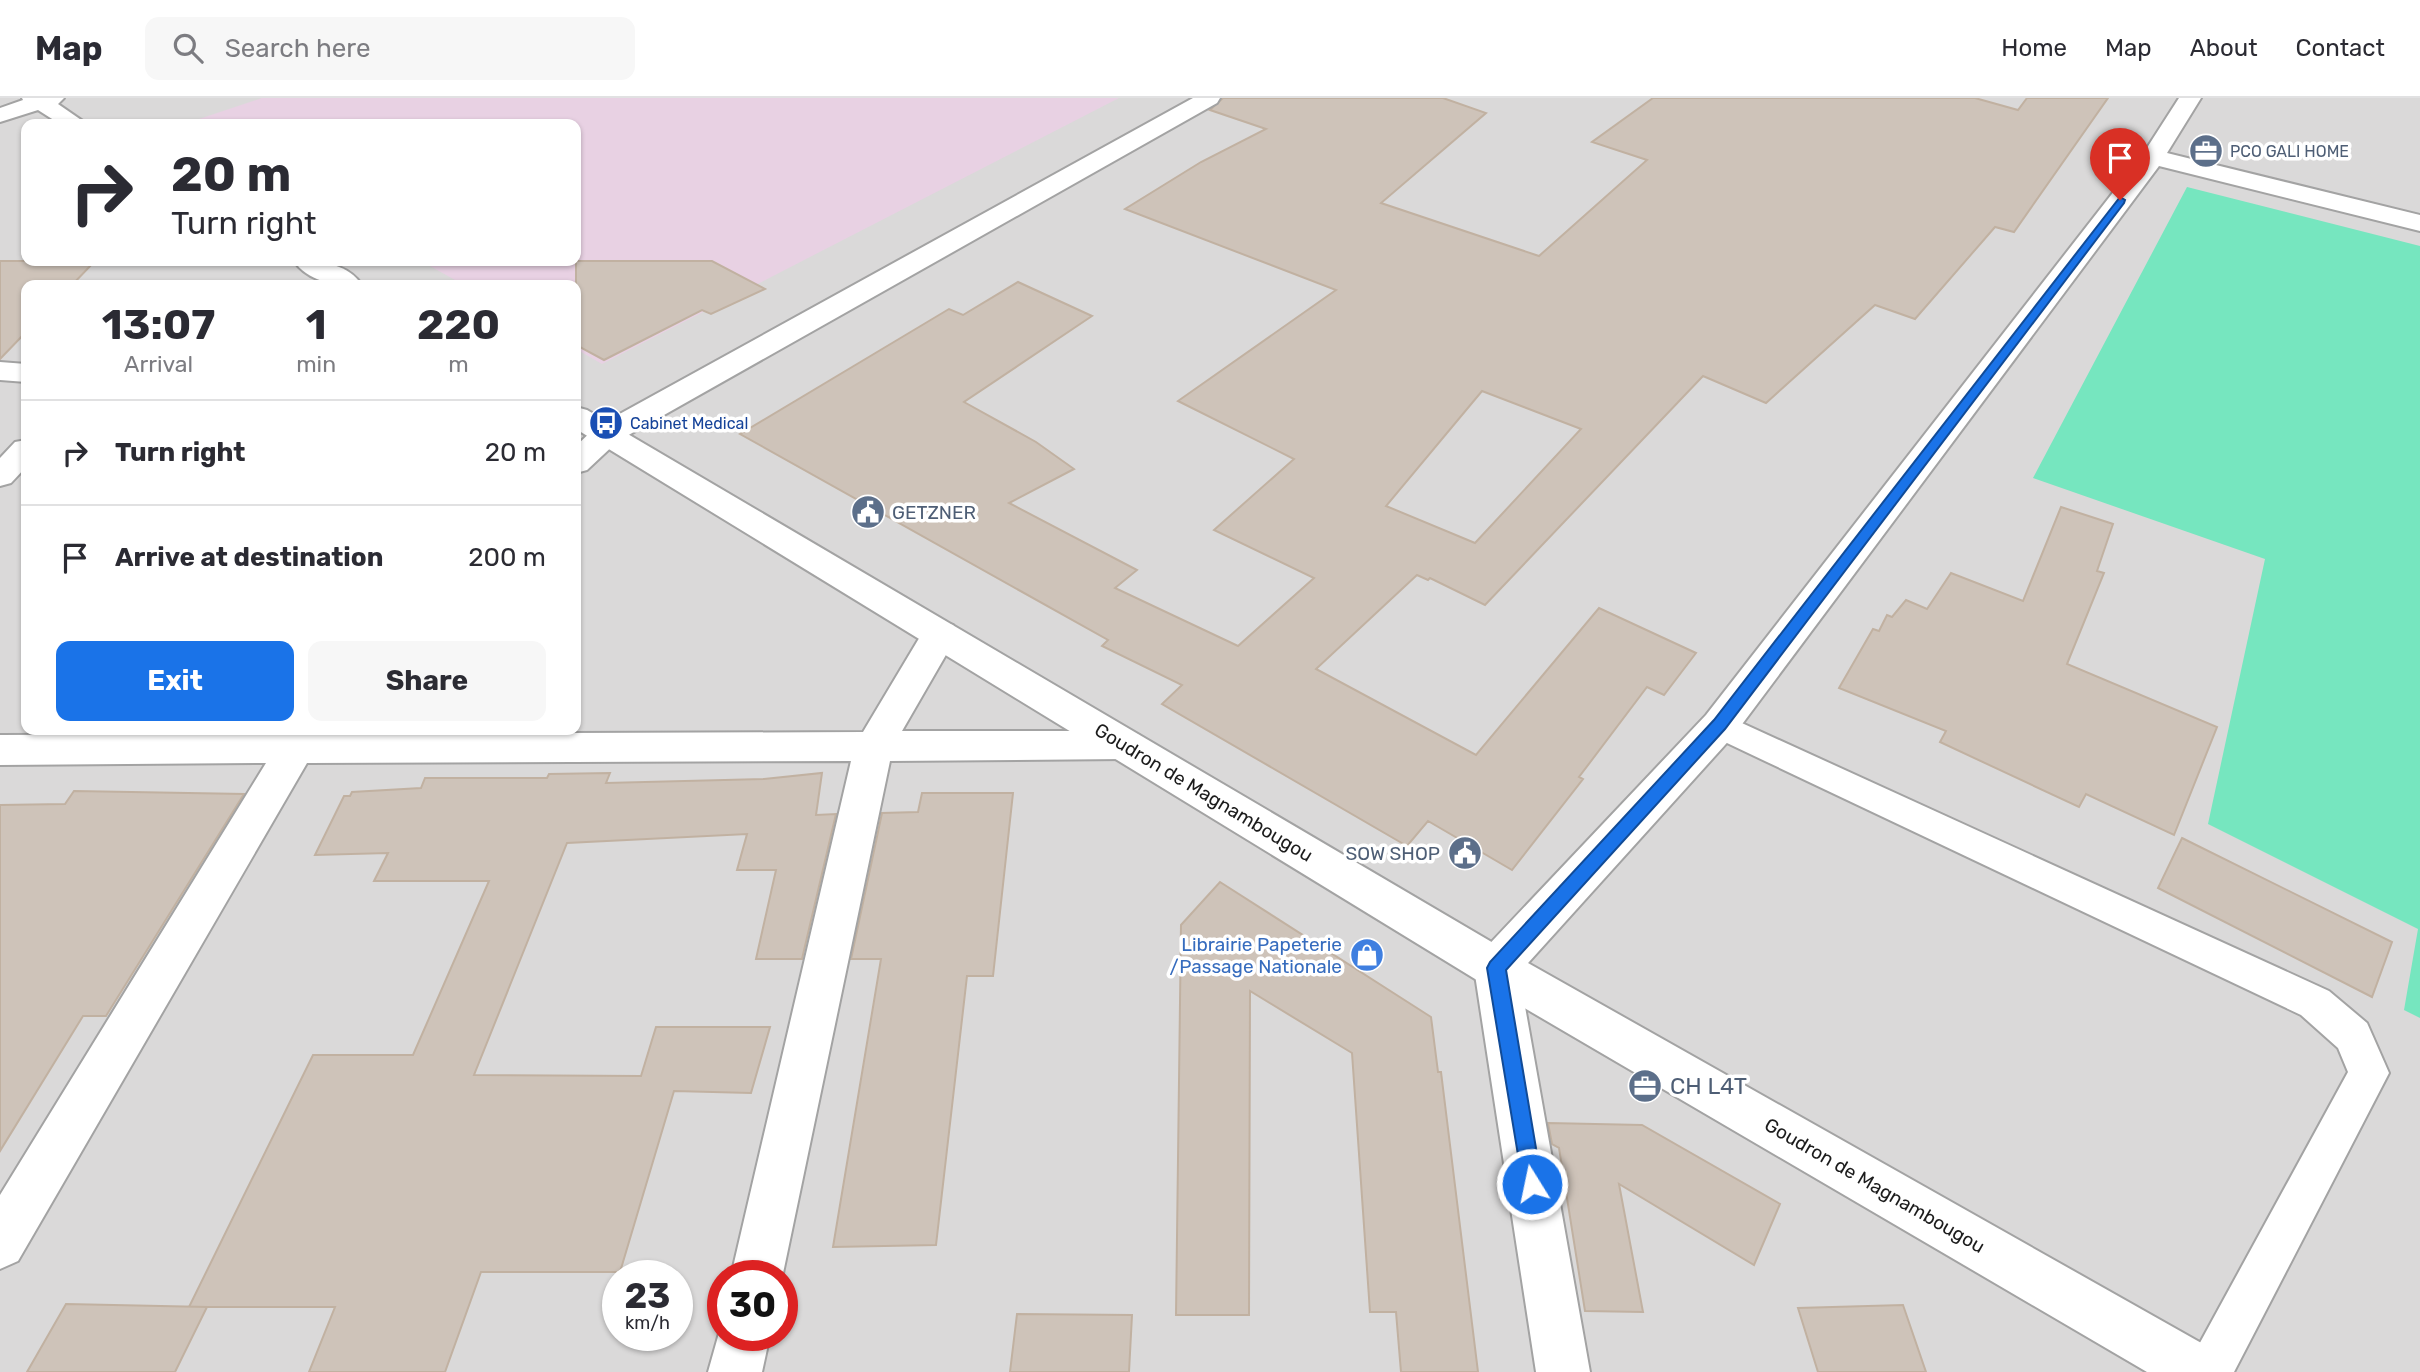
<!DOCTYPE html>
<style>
body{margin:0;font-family:Rubik,sans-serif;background:#f7f7f7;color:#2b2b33;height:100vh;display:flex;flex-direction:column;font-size:26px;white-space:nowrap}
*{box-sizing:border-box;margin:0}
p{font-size:23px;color:#7c7c81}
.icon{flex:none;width:38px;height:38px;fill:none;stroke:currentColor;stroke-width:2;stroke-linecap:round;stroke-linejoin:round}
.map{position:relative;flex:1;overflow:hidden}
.side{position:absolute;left:21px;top:182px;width:560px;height:455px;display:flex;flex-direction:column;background:#fff;border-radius:14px;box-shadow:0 2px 5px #0004}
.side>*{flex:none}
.hud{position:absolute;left:21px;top:21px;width:560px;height:147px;border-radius:14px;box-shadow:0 2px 5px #0004;background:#fff;color:#2b2b33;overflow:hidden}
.speed{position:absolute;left:602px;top:1162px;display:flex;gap:14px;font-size:35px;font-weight:700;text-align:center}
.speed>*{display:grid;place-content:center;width:91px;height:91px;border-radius:50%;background:#fff;box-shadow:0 2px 5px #0004;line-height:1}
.speed small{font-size:18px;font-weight:400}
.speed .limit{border:10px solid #d22;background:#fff;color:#111}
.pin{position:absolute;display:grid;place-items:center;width:60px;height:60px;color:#fff;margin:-72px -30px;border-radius:50% 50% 50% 0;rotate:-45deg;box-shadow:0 0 7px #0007}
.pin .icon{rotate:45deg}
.me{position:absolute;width:77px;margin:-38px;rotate:350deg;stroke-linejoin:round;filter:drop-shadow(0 0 5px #0008)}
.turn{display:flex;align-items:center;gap:24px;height:147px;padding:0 35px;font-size:32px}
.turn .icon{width:91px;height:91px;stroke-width:2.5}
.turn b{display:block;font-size:49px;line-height:60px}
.eta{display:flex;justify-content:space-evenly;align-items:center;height:119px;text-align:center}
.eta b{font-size:42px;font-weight:700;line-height:49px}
.button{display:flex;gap:14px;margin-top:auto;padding:14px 35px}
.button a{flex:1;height:80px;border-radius:14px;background:#1a73e8;color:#fff;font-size:28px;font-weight:700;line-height:80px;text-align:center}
.button a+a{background:#f7f7f7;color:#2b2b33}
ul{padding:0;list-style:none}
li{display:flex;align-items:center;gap:21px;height:105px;padding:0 35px;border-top:2px solid #e1e1e2}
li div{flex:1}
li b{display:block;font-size:26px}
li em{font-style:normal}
header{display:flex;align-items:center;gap:42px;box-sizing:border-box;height:98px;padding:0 35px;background:#fff;border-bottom:2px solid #e1e1e2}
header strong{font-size:33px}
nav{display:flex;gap:38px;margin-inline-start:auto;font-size:24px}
.search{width:490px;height:63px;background:#f7f7f7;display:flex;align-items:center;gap:18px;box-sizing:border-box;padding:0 24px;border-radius:14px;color:#7c7c81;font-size:26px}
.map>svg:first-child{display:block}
.residential{fill:#dad9d9;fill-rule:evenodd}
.industrial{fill:#e8d1e3}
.pitch{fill:#76e6bf}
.building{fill:#cec3b9;stroke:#c1b1a1;stroke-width:2;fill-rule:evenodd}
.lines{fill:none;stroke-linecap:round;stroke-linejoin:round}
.service-casing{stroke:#a3a3a3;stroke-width:4}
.minor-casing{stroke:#a3a3a3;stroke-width:4}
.tertiary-casing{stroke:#a3a3a3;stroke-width:4}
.service{fill:#fff;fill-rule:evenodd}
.minor{fill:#fff;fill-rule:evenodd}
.tertiary{fill:#fff;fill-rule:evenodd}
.route{fill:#1a73e8;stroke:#114b97;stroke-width:2}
.labels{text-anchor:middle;stroke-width:7;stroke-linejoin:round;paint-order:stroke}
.far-service-label{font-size:16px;fill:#4e5e75;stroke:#fff;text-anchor:start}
.far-transit-label{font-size:16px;fill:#164399;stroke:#fff;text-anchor:start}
.service-label{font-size:19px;fill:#4e5e75;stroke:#fff;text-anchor:start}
.street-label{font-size:19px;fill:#1c1c1c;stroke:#fff}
.shop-label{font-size:19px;fill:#366cbe;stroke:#fff;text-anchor:end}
.near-service-label{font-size:23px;fill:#4e5e75;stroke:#fff;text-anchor:start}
</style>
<header>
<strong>Map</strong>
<div class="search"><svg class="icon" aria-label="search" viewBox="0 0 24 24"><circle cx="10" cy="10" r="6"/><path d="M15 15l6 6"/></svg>Search here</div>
<nav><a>Home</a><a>Map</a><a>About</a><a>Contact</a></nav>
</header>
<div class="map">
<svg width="2420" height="1274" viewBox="0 0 2420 1274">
<rect width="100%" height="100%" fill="#eeeae0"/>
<path class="residential" d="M0 0H2420V1274H0ZM26 26H576V163H26ZM26 187H576V632H26ZM618 1178H677V1237H618ZM723 1178H782V1237H723Z"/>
<polygon class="industrial" points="262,0 1119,0 602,266 576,251 576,187 464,187 421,163 576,163 576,26 184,26"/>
<polygon class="pitch" points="2187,89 2420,148 2420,920 2404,912 2418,831 2208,726 2265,461 2033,380"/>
<g class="building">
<path d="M1223 0H1443L1486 15 1381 105 1539 158 1647 62 1592 44 1653 0H1975L2018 12 2027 0H2108L2014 134 1995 129 1915 221 1875 207 1766 305 1703 278 1485 507 1430 480 1428 482 1417 477 1316 571 1476 657 1599 510 1696 555 1664 597 1647 589 1579 679 1583 681 1512 772 1428 723 1407 748 1162 606 1182 587 1102 548 1108 542 740 336 949 211 963 217 1018 184 1092 218 964 304 1036 344 1074 371 1009 405 1137 472 1115 490 1238 548 1314 480 1214 432 1294 361 1178 303 1336 192 1125 111 1201 64 1266 31 1210 12ZM1482 293 1581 331 1475 445 1386 408Z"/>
<polygon points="0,163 95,163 72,187 26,187 26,234 0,261"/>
<polygon points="576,163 712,163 765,191 711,216 702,212 604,262 576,247"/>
<polygon points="2061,409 2113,426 2097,473 2104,475 2067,566 2217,629 2174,737 2086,696 2079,709 1940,644 1946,633 1839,590 1873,531 1879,533 1887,517 1892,519 1906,502 1927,511 1951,475 2023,503"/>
<polygon points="610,675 606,685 764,681 822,675 816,717 836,716 802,861 756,861 776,772 737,772 747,736 567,745 474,977 641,978 656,929 770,929 751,995 674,993 620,1174 481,1174 445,1274 309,1274 335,1209 189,1209 313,957 413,957 489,783 374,783 388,755 315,757 344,698 350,698 352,694 421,690 425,680 547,680 549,676"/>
<polygon points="74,693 244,696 106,918 83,918 0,1053 0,707 65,706"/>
<polygon points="922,695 1013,695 993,878 967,878 936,1147 833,1149 881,861 851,861 882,715 918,714"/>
<polygon points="2182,740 2392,844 2372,899 2158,790"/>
<polygon points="1220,784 1431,919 1438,974 1441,974 1478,1274 1401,1274 1396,1214 1370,1214 1352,955 1250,893 1249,1217 1176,1217 1181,827"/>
<polygon points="1548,1025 1642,1027 1780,1106 1754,1167 1619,1086 1643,1214 1585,1213 1559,1050 1552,1046"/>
<polygon points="66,1206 207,1209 175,1274 27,1274"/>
<polygon points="1903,1207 1926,1274 1818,1274 1798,1210"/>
<polygon points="1017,1216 1132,1217 1129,1274 1010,1274"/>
</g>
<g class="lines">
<g class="service-casing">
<polygon id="service" points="1720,615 2329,893 2367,925 2389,975 2234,1274 2184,1274 2348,974 2338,950 2301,917 1708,636 1703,627 1708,618"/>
</g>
<g class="minor-casing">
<g id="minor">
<polygon points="1193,0 1220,0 1217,5 618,343 587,372 576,375 576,348 596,329"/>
<polygon points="2179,0 2201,0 2167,55 2420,117 2420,133 2159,68 1734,637 1519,875 1590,1274 1536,1274 1474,870 1480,856 1706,617 2143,56"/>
<polygon points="0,264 26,266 26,284 0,282"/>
<polygon points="26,342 26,369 11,385 0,388 0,360 15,344"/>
<polygon points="940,524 953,527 958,536 902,633 1125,633 1139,637 1144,647 1139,657 1125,661 890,663 782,1180 782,1178 731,1178 851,663 307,665 18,1163 0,1171 0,1097 266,665 0,667 0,637 286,636 290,632 326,632 328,636 863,634 927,527"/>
<polygon points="723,1221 723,1237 770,1237 762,1274 708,1274"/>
</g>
</g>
<g class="tertiary-casing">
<g id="tertiary">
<polygon points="22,0 64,0 58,6 87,26 60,26 38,12 0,24 0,10 23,2"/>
<path d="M294 163C318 162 347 165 362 187 338 188 309 185 294 163Z"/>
<polygon points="576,309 587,312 1512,856 2219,1255 2227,1274 2147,1274 1480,884 576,331"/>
</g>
</g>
<use href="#service" class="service"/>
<use href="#minor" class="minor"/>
<use href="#tertiary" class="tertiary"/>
</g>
<polygon class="route" points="2120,99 2125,102 2124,105 1725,631 1506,872 1542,1086 1539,1093 1532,1096 1524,1093 1487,870 1490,864 1714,622"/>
<defs>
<g id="office-disc" transform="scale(1.75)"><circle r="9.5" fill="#5c6f8a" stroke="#fff"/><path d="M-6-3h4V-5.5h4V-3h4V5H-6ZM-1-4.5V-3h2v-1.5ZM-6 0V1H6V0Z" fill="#fff"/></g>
<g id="bus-disc" transform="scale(1.75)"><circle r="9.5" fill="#1a4fb4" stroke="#fff"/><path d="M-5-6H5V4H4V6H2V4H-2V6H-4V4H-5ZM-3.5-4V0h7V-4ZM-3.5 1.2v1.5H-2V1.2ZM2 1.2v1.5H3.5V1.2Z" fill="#fff"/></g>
<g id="civic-disc" transform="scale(1.75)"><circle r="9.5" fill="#5c6f8a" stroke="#fff"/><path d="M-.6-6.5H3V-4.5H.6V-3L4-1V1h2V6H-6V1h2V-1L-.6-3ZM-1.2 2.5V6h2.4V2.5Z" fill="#fff"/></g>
<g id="shop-disc" transform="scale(1.75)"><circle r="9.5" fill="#3f7fe0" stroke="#fff"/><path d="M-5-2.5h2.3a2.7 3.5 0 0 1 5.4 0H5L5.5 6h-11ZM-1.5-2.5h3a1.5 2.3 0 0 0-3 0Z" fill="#fff"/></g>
</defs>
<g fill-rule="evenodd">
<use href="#office-disc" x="2206" y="53"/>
<use href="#bus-disc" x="606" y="325"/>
<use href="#civic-disc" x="868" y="414"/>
<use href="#civic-disc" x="1465" y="755"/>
<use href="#shop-disc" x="1367" y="857"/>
<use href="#office-disc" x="1645" y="988"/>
</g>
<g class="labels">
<g class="far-service-label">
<text x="2230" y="59">PCO GALI HOME</text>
</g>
<g class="far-transit-label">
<text x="630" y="331">Cabinet Medical</text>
</g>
<g class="service-label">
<text x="892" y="421">GETZNER</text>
<text x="1440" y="762" text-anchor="end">SOW SHOP</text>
</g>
<g class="street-label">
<text transform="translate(1204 694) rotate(31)" y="7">Goudron de Magnambougou</text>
<text transform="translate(1875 1087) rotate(30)" y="7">Goudron de Magnambougou</text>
</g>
<g class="shop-label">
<text x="1342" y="853">Librairie Papeterie<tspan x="1342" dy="22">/Passage Nationale</tspan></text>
</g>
<g class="near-service-label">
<text x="1670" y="996">CH L4T</text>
</g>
</g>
</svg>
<div class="speed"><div>23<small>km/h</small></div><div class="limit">30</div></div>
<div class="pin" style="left:2120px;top:102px;background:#d93025"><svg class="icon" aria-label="arrive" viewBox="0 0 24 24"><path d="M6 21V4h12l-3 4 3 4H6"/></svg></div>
<svg class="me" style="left:1532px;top:1086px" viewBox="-20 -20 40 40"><circle r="17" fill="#1a73e8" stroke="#fff" stroke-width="3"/><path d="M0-11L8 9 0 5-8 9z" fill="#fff"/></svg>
<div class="hud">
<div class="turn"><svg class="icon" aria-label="right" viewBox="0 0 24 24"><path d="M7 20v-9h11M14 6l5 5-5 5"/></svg><div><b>20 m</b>Turn right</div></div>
</div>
<section class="side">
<div class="eta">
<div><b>13:07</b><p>Arrival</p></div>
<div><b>1</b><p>min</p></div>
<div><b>220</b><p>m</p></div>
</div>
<ul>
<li><svg class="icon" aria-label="right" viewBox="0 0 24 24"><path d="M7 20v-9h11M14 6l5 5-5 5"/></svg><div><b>Turn right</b></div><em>20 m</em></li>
<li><svg class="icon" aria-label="arrive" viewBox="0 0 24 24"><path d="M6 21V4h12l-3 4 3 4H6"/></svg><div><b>Arrive at destination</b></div><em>200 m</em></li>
</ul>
<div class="button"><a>Exit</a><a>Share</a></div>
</section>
</div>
